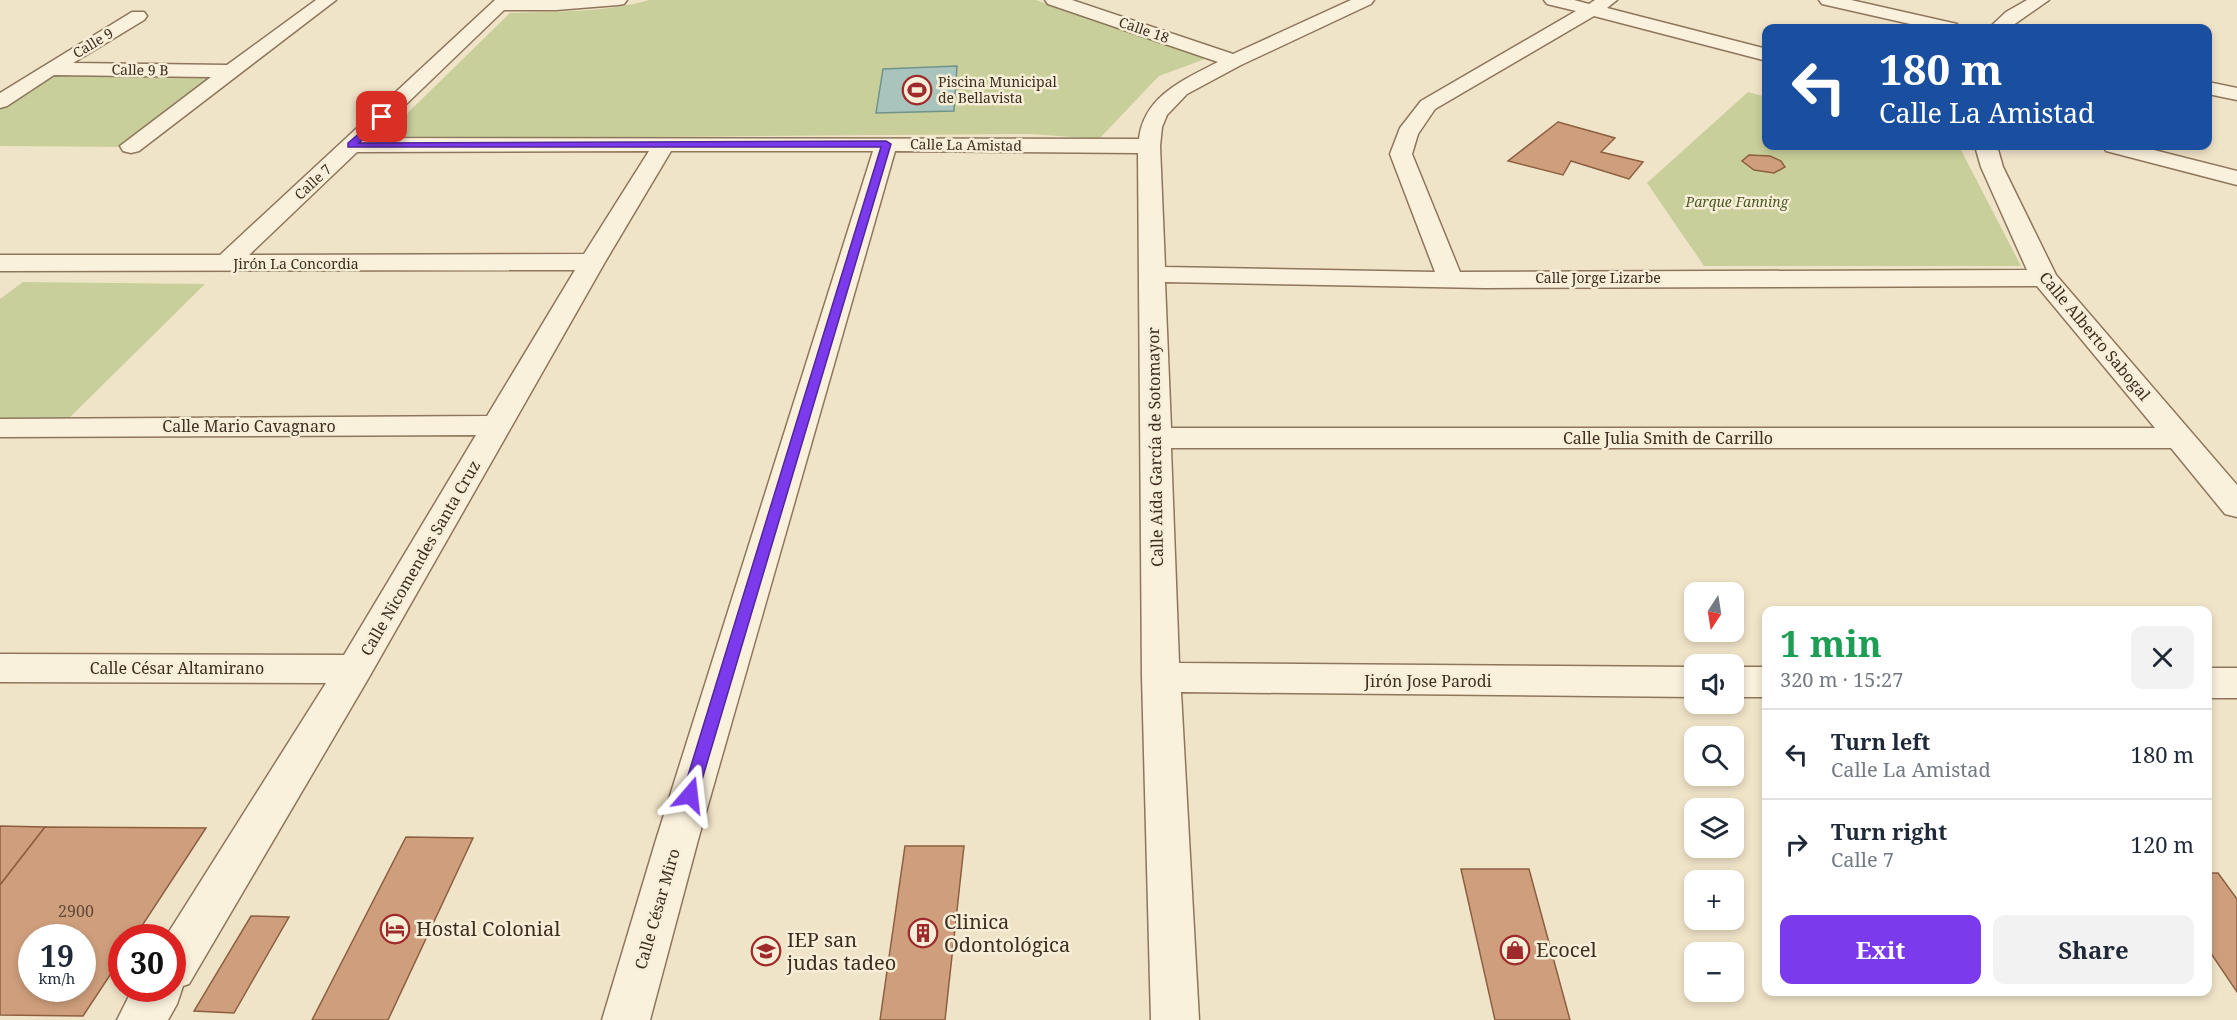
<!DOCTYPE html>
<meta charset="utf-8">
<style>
body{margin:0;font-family:"Noto Serif",serif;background:#f2f2f3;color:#1f2937;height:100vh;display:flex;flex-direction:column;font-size:22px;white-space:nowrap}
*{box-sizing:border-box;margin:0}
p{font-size:20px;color:#747a83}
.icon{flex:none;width:33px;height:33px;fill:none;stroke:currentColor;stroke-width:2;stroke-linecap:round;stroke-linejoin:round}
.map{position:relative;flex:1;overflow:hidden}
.drawer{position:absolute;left:1762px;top:606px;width:450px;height:390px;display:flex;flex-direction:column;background:#fff;border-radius:12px;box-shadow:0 3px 9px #0003}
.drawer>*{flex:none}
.banner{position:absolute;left:1762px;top:24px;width:450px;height:126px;border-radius:12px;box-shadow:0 3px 9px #0003;background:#1a4fa0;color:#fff;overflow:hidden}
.needle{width:39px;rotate:192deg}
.fabs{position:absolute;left:1684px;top:582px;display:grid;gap:12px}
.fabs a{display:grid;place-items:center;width:60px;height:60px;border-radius:12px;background:#fff;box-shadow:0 3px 9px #0003;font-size:30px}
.speed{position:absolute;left:18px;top:924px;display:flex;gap:12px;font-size:30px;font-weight:700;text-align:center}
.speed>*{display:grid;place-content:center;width:78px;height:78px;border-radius:50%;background:#fff;box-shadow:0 3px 9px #0003;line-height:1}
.speed small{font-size:15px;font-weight:400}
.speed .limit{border:9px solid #d22;background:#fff;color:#111}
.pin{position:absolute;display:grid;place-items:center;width:51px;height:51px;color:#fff;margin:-26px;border-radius:12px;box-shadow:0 3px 9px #0006}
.me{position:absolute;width:66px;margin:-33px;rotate:17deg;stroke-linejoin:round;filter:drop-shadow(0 0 4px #0008)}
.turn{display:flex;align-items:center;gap:21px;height:126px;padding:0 18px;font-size:27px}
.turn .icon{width:78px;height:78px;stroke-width:2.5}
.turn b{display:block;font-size:42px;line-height:51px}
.round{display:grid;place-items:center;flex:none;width:63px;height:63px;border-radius:12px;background:#f2f2f3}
.head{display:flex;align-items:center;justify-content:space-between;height:102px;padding:0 18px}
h1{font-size:36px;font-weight:700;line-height:45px;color:#1e9e55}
.cta{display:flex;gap:12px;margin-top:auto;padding:12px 18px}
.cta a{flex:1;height:69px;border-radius:12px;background:#7c3aed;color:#fff;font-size:24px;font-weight:700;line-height:69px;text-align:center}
.cta a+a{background:#f2f2f3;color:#1f2937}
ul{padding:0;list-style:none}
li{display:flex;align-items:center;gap:18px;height:90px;padding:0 18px;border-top:2px solid #e0e1e3}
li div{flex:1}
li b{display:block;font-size:22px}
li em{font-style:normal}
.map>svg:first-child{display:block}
.green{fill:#c9cf9b}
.water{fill:#a9c4bc;stroke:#6f938a;stroke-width:1.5}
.building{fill:#cf9f7d;stroke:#8d5f41;stroke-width:1.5;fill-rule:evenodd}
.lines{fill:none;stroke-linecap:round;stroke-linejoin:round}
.street-casing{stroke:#8d765c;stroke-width:3}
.street{fill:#faf1dc;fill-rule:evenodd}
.route{fill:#7c3aed;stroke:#51269a;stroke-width:1.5}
.labels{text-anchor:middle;stroke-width:5;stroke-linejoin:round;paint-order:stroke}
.far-street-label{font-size:14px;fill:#3d2e20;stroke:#f7eed8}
.far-poi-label{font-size:14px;fill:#3d2e20;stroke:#f7eed8;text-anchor:start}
.far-park-label{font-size:14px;font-style:italic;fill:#4d5a26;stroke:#f7eed8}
.street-label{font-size:16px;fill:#3d2e20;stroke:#f7eed8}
.near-number-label{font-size:16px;fill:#624a37}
.near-poi-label{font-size:20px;fill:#3d2e20;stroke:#f7eed8;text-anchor:start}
</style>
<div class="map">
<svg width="2237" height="1020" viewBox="0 0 2237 1020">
<rect width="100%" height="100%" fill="#f0e4c8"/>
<g class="green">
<path d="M649 0H1036L1205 59 1159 76 1099 139 1031 134 381 139 510 13C555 11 605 13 649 0Z"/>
<polygon points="49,72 230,73 128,147 0,146 0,101"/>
<polygon points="1748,92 1767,97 1767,146 1950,146 1960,148 2021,266 1704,266 1647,183"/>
<polygon points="23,282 205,284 60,427 0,428 0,299"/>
</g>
<polygon class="water" points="957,66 954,111 876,113 883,69"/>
<g class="building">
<polygon points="1558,122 1615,138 1601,152 1643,162 1629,179 1571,161 1563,175 1508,161"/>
<polygon points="1749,155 1770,156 1781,161 1785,167 1774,173 1754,170 1742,161"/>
<polygon points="0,826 45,827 0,885"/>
<path d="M45 827 206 828 134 938H122V957L83 1016 0 1015V885ZM32 938H82V988H32Z"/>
<polygon points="406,837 473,838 388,1020 312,1020"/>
<polygon points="905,846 964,846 945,1020 880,1020"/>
<polygon points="1461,869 1529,869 1570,1020 1495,1020"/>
<polygon points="2208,873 2218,873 2237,899 2237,992 2208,949"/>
<polygon points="251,916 289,917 234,1013 194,1011"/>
</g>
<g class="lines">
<g class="street-casing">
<g id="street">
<polygon points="316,0 336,0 139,151 131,153 123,151 120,146 211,77 54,75 7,106 0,108 0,93 132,12 144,12 147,16 144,20 73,63 227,65"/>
<path d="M495 0H627L624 4 618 5 556 10H504L371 138 1139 139C1144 96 1183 80 1218 62L1048 4 1045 0H1072L1233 54 1351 0H1374L1371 4 1241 65 1187 94 1167 115 1162 127 1160 146 1165 267 1435 272 1390 154 1400 128 1421 101 1576 11 1547 4 1544 0H1574L1589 4 1595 0H1617L1607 8 1767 49V61L1594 16 1435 109 1418 134 1412 154 1460 272 2027 270 1981 167 1975 146H1997L2003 167 2056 275 2237 485V517L2225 514 2171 448H1171L1179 663 1695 667V697L1181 692 1199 1020H1151L1142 677 1138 153 895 151 698 840 650 1020H602L656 840 873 151H671L605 262 368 679 189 984 183 986 177 1004 168 1020H117L133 988H172V938H165L326 683 0 682V654L344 655 476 435 0 437V419L487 416 575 270 0 271V255H220ZM649 151 584 254 249 255 357 152ZM1165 282 1485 288 2037 286 2155 428H1171Z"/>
<polygon points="1819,0 1851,0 1957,24 1959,28 1928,28 1822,4"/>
<polygon points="2027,0 2049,0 2009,28 1989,28 2006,12"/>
<polygon points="2208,82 2237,88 2237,100 2208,94"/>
<polygon points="2103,146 2138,146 2237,171 2237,185 2106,151"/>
<rect x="1734" y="667" width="33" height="30"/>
<rect x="2208" y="668" width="29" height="30"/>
</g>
</g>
<use href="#street" class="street"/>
</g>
<polygon class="route" points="382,114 386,117 385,119 359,143 886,141 891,144 696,800 690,802 684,800 682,795 881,147 348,147 348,143"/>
<defs>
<g id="stadium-ring" transform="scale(1.5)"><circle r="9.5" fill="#f7eed8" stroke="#9e2a2b" stroke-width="1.5"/><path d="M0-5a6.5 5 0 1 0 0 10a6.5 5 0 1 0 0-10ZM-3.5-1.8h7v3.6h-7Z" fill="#9e2a2b"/></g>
<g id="hotel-ring" transform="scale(1.5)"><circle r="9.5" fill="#f7eed8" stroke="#9e2a2b" stroke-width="1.5"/><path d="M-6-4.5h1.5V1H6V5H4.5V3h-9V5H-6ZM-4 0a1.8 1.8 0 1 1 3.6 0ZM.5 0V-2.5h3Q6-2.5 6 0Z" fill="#9e2a2b"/></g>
<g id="building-ring" transform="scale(1.5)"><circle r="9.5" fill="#f7eed8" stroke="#9e2a2b" stroke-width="1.5"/><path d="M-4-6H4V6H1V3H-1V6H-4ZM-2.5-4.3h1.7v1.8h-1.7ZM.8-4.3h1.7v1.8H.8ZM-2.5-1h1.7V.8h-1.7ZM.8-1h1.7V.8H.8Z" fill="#9e2a2b"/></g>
<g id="shop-ring" transform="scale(1.5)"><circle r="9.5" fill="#f7eed8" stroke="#9e2a2b" stroke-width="1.5"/><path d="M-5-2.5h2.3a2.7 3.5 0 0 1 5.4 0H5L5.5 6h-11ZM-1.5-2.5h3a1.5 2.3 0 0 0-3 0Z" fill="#9e2a2b"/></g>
<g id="school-ring" transform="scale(1.5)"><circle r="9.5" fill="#f7eed8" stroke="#9e2a2b" stroke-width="1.5"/><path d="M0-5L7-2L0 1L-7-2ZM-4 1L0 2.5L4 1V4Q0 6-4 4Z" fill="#9e2a2b"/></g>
</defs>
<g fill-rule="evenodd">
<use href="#stadium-ring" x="917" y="90"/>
<use href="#hotel-ring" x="395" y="929"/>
<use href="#building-ring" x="923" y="933"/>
<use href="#shop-ring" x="1515" y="950"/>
<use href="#school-ring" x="766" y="951"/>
</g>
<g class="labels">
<g class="far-street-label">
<text transform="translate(1144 30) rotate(19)" y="5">Calle 18</text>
<text transform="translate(93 43) rotate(-31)" y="5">Calle 9</text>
<text transform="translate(140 70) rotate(1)" y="5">Calle 9 B</text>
<text transform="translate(966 145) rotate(1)" y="5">Calle La Amistad</text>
<text transform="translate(313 182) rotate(-43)" y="5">Calle 7</text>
<text x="296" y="269">Jirón La Concordia</text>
<text x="1598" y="283">Calle Jorge Lizarbe</text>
</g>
<g class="far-poi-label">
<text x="938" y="87">Piscina Municipal<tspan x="938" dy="16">de Bellavista</tspan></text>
</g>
<g class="far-park-label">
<text x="1737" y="207">Parque Fanning</text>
</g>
<g class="street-label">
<text transform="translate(2095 336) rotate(50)" y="6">Calle Alberto Sabogal</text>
<text x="249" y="432">Calle Mario Cavagnaro</text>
<text x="1668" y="444">Calle Julia Smith de Carrillo</text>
<text transform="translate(1155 447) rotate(-91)" y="6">Calle Aída García de Sotomayor</text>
<text transform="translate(420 558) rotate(-60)" y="6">Calle Nicomendes Santa Cruz</text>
<text x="177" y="674">Calle César Altamirano</text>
<text x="1428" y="687">Jirón Jose Parodi</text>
<text transform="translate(657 909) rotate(-74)" y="6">Calle César Miro</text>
</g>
<g class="near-number-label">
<text x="76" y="917">2900</text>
</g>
<g class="near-poi-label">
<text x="944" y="929">Clinica<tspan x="944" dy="23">Odontológica</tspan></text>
<text x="416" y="936">Hostal Colonial</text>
<text x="787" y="947">IEP san<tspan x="787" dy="23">judas tadeo</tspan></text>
<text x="1536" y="957">Ecocel</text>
</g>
</g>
</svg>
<div class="fabs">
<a><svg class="needle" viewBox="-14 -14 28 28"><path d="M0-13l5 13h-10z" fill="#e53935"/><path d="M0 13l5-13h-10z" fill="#747a83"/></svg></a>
<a><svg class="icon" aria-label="sound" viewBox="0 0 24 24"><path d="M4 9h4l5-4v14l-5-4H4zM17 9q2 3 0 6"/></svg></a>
<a><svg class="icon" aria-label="search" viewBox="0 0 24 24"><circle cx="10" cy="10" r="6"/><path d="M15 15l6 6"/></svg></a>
<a><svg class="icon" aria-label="layers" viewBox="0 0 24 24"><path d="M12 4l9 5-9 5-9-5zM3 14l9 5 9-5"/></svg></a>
<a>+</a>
<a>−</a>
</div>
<div class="speed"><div>19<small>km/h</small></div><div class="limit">30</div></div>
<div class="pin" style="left:382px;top:117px;background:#d93025"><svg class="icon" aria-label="arrive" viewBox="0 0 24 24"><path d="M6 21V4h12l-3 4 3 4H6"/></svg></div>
<svg class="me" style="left:690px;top:795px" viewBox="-20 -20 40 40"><path d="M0-17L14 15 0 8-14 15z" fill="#7c3aed" stroke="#fff" stroke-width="4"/></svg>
<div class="banner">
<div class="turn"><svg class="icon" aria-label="left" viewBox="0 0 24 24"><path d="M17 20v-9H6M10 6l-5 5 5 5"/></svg><div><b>180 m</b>Calle La Amistad</div></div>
</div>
<section class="drawer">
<div class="head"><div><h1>1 min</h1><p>320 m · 15:27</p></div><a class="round"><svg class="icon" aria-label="close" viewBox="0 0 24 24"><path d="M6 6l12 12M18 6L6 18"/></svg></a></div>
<ul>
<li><svg class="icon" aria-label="left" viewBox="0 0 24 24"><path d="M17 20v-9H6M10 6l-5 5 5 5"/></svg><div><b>Turn left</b><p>Calle La Amistad</p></div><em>180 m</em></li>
<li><svg class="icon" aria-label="right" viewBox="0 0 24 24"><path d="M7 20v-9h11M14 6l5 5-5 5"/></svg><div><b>Turn right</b><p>Calle 7</p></div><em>120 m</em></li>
</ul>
<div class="cta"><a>Exit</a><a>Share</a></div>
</section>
</div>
